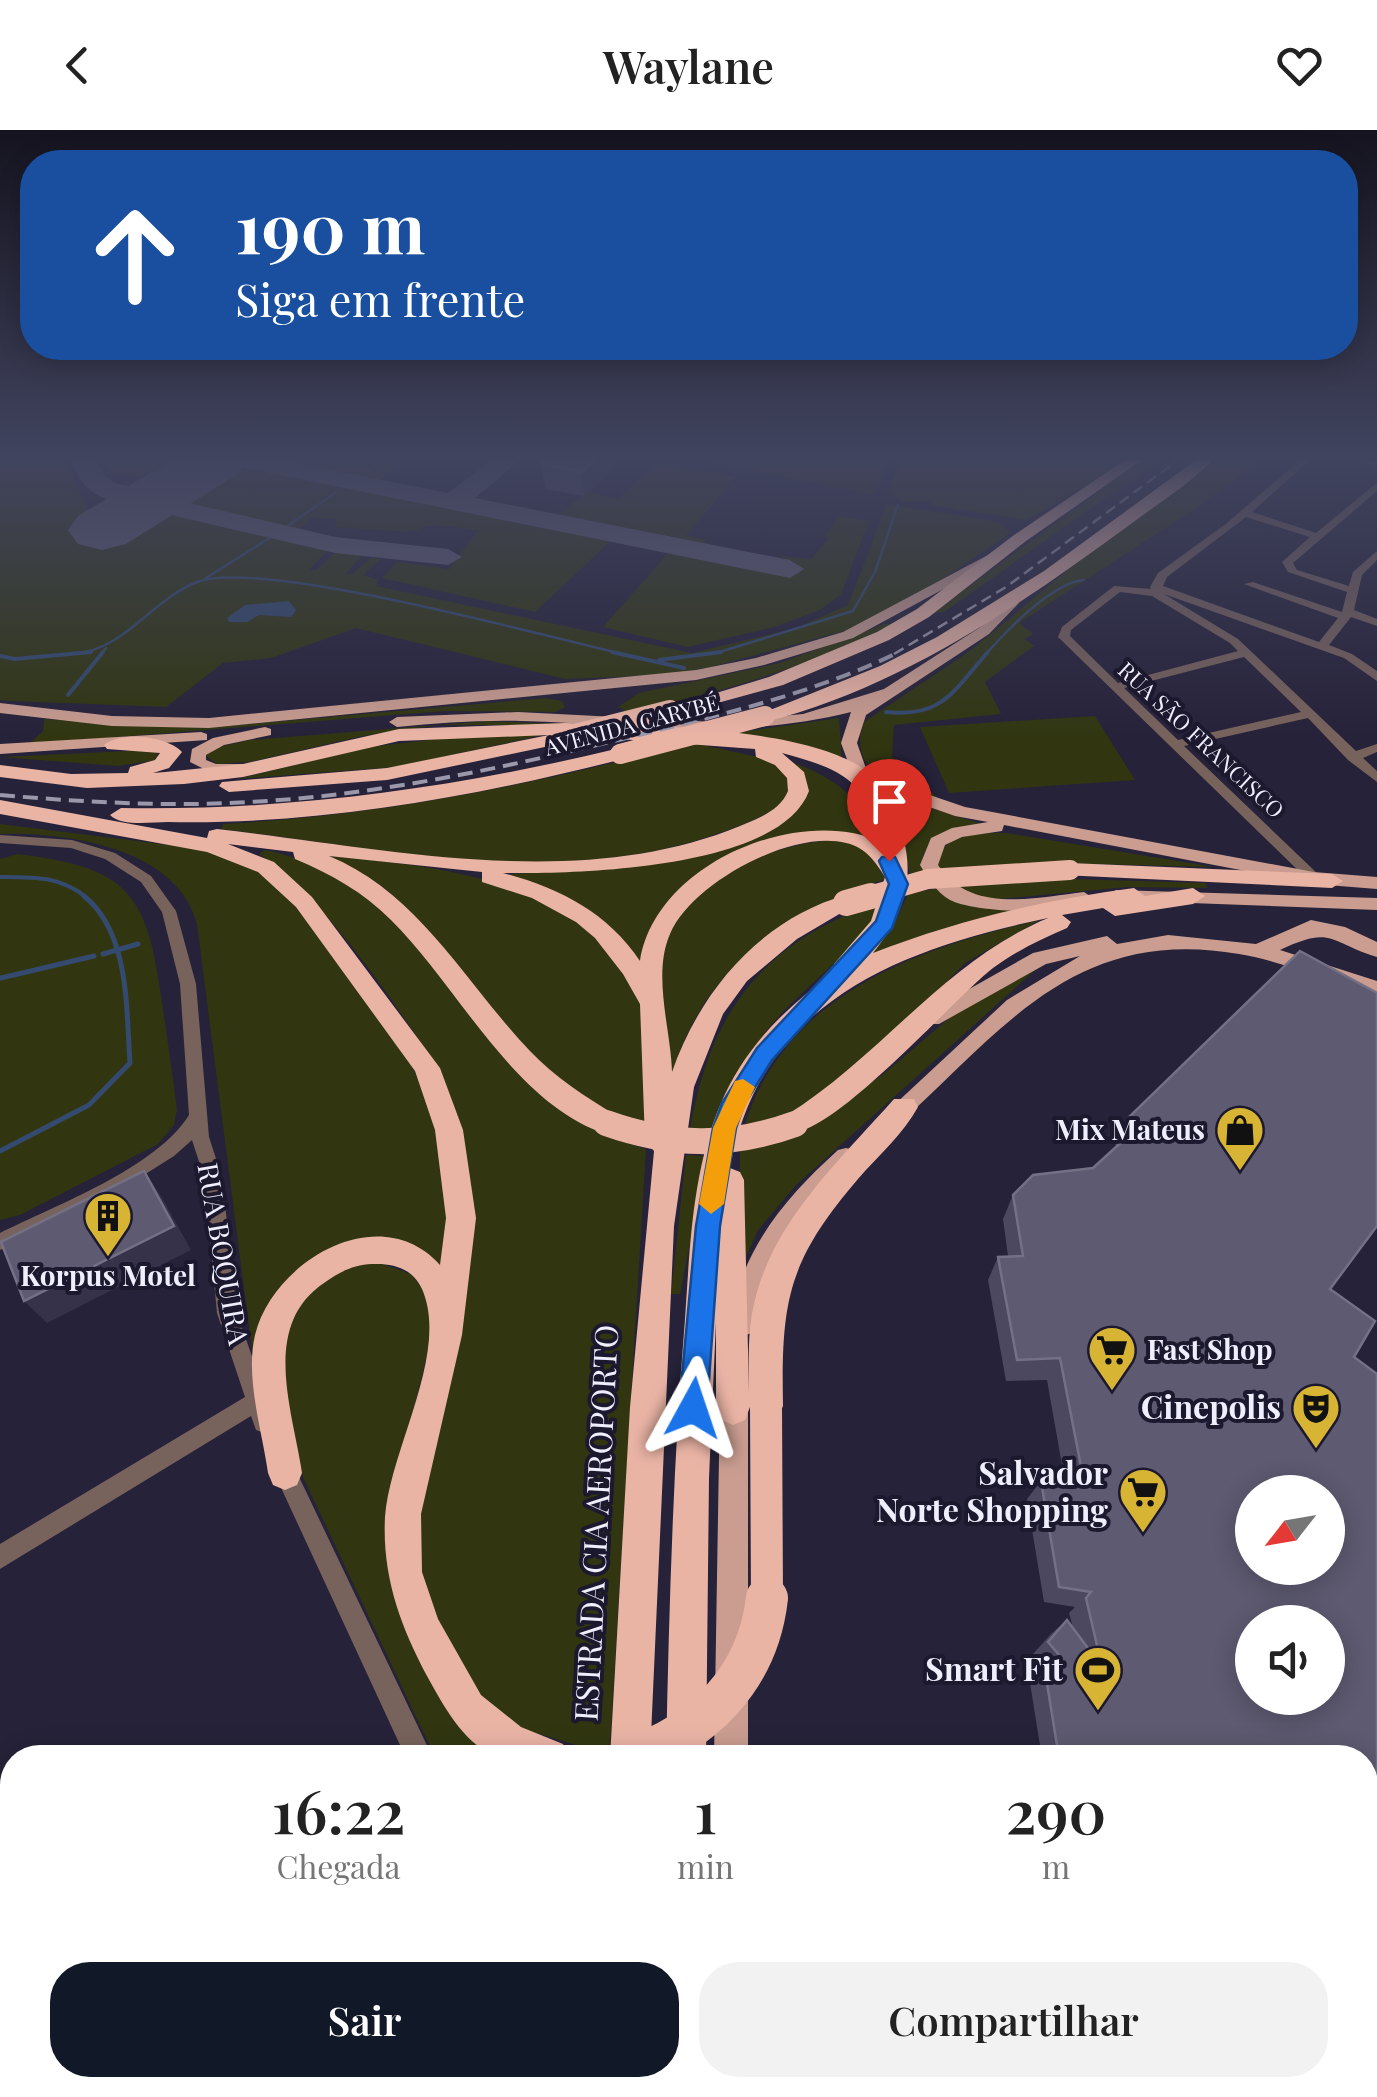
<!DOCTYPE html>
<html lang="pt">
<meta charset="utf-8">
<style>
body{margin:0;font-family:"Playfair Display",serif;background:#f2f2f2;color:#222;height:100vh;display:flex;flex-direction:column;font-size:38px;white-space:nowrap}
*{box-sizing:border-box;margin:0}
p{font-size:32px;color:#767676}
.icon{flex:none;width:55px;height:55px;fill:none;stroke:currentColor;stroke-width:2;stroke-linecap:round;stroke-linejoin:round}
.map{position:relative;flex:1;overflow:hidden}
.panel{position:absolute;left:0px;top:1615px;width:1378px;height:352px;display:flex;flex-direction:column;background:#fff;border-radius:40px 40px 0 0;box-shadow:0 5px 25px #0003}
.panel>*{flex:none}
.guide{position:absolute;left:20px;top:20px;width:1338px;height:210px;border-radius:40px;box-shadow:0 5px 25px #0003;background:#1a4fa0;color:#fff;overflow:hidden}
.needle{width:65px;rotate:239deg}
.buttons{position:absolute;left:1235px;top:1345px;display:grid;gap:20px}
.buttons a{display:grid;place-items:center;width:110px;height:110px;border-radius:50%;background:#fff;box-shadow:0 5px 25px #0003;font-size:50px}
.pin{position:absolute;display:grid;place-items:center;width:85px;height:85px;color:#fff;margin:-102px -42px;border-radius:50% 50% 50% 0;rotate:-45deg;box-shadow:0 0 10px #0007}
.pin .icon{rotate:45deg}
.me{position:absolute;width:110px;margin:-55px;rotate:5deg;stroke-linejoin:round;filter:drop-shadow(0 0 8px #0008)}
.turn{display:flex;align-items:center;gap:35px;height:210px;padding:0 50px;font-size:45px}
.turn .icon{width:130px;height:130px;stroke-width:2.5}
.turn b{display:block;font-size:70px;line-height:85px}
.eta{display:flex;justify-content:space-evenly;align-items:center;height:170px;text-align:center}
.eta b{font-size:60px;font-weight:600;line-height:70px}
.primary-button{display:flex;gap:20px;margin-top:auto;padding:20px 50px}
.primary-button a{flex:1;height:115px;border-radius:40px;background:#111827;color:#fff;font-size:40px;font-weight:600;line-height:115px;text-align:center}
.primary-button a+a{background:#f2f2f2;color:#222}
header{display:flex;justify-content:space-between;align-items:center;height:130px;padding:0 50px;background:#fff;font-size:45px;font-weight:600}
.map>svg:first-child{display:block}
.green{fill:#313611}
.water{fill:#344a6e}
.lines{fill:none;stroke-linecap:round;stroke-linejoin:round}
.stream-far2{stroke:#344a6e;stroke-width:2.5}
.stream-far1{stroke:#344a6e;stroke-width:4}
.stream{stroke:#344a6e;stroke-width:5}
.taxiway{fill:#605d72;fill-rule:evenodd}
.runway{fill:#605d72;fill-rule:evenodd}
.minor{fill:#78625c;fill-rule:evenodd}
.major{fill:#ca9d90;fill-rule:evenodd}
.highway{fill:#eab4a5;fill-rule:evenodd}
.rail-far1{stroke:#9b98ab;stroke-width:2.5;stroke-dasharray:11 6;stroke-linecap:butt}
.rail{stroke:#9b98ab;stroke-width:4;stroke-dasharray:15 8;stroke-linecap:butt}
.highway-bridge-far3{stroke:#eab4a5;stroke-width:20}
.highway-bridge-far2{stroke:#eab4a5;stroke-width:26}
.highway-bridge-far1{stroke:#eab4a5;stroke-width:32}
.highway-bridge{stroke:#eab4a5;stroke-width:42}
.wall{fill:#4b4860}
.shaded-wall{fill:#353249}
.building{fill:#5d5a71;stroke:#747187;stroke-width:2.5;fill-rule:evenodd}
.route{fill:#1a73e8;stroke:#114b97;stroke-width:2.5}
.slow{fill:#f59e0b}
.labels{text-anchor:middle;stroke-width:8;stroke-linejoin:round;paint-order:stroke}
.far-street-label{font-size:22px;fill:#efeefd;stroke:#1c192f}
.poi-label{font-size:28px;font-weight:bold;fill:#efeefd;stroke:#1c192f;text-anchor:end}
.street-label{font-size:28px;fill:#efeefd;stroke:#1c192f}
.near-poi-label{font-size:32px;font-weight:bold;fill:#efeefd;stroke:#1c192f;text-anchor:end}
.near-street-label{font-size:32px;fill:#efeefd;stroke:#1c192f}
</style>
<header><svg class="icon" aria-label="back" viewBox="0 0 24 24"><path d="M15 5l-7 7 7 7"/></svg>Waylane<svg class="icon" aria-label="heart" viewBox="0 0 24 24"><path d="M12 20l-8-8c-3-5 5-10 8-4 3-6 11-1 8 4z"/></svg></header>
<div class="map">
<svg width="1377" height="1967" viewBox="0 0 1377 1967">
<rect width="100%" height="100%" fill="#262239"/>
<g class="green">
<polygon points="0,330 65,330 89,382 76,395 128,407 174,380 331,417 309,440 316,440 337,421 362,425 346,444 352,444 371,428 381,429 363,445 378,450 376,456 692,523 796,498 848,475 887,374 998,392 1011,403 931,456 855,498 711,537 665,545 565,549 356,498 271,528 223,533 166,577 12,571 0,570"/>
<path d="M104 330H183C159 343 136 352 110 341Z"/>
<polygon points="271,330 407,330 376,352"/>
<polygon points="700,330 887,330 876,362 871,364"/>
<polygon points="901,330 1129,330 1027,390 930,375 932,371 902,371 888,363"/>
<polygon points="1143,330 1160,330 944,482 932,483"/>
<path d="M1218 330H1261L1195 379 1019 493 1033 504 1025 509 1034 516 985 552 1001 584 894 595 892 627 939 669C900 657 845 644 864 592L970 521 1076 433Z"/>
<polygon points="657,333 736,347 686,405 706,410 704,414 555,386 588,362 618,369"/>
<polygon points="252,339 612,409 612,410 535,482 382,448 397,432 449,439 478,400 434,395 407,402 335,397 336,389 311,387 306,395 292,401 180,375 232,343"/>
<polygon points="839,386 869,391 841,464 820,480 774,497 688,517 603,497 670,421 788,443 796,433 778,426 811,429 829,408 824,406"/>
<path d="M887 493 890 495C807 538 721 561 631 584L618 577 639 563 780 533Z"/>
<polygon points="546,568 562,571 565,577 555,582 445,581 29,614 43,601 44,589 204,598"/>
<polygon points="1095,586 1135,650 949,663 920,597"/>
<polygon points="839,588 842,631 728,604"/>
<polygon points="488,591 586,595 439,595 363,606 250,632 217,634 206,626 218,617 250,610"/>
<polygon points="480,604 544,605 396,637 237,649 369,617"/>
<path d="M693 613 767 629 790 646V667C764 689 740 696 708 707 550 758 382 718 221 699L223 694C390 685 532 654 693 613Z"/>
<polygon points="151,620 158,622 156,630 119,636 0,627"/>
<path d="M792 632C834 647 861 669 883 707V715L849 702 725 728 642 835 616 802 592 782 510 744 618 738 793 681 805 664Z"/>
<polygon points="880,661 981,694 930,712 923,726 925,741 910,744 900,701"/>
<path d="M0 694 194 718 254 737 275 753 320 805 407 926 426 965 449 1052 446 1139 354 1114 261 1217 252 1220 197 794C177 718 68 702 0 704Z"/>
<path d="M1007 703 1214 737 1053 733 937 739C936 702 980 703 1007 703Z"/>
<path d="M827 710 861 715 889 748C785 781 701 838 671 949 667 917 658 881 659 849 661 759 750 720 827 710Z"/>
<path d="M265 720C375 741 452 854 526 932 566 974 587 1003 646 1019L610 1615H576L516 1597 478 1567 426 1473 414 1394 465 1147 435 936C400 877 316 759 259 724Z"/>
<path d="M18 724C120 737 146 757 160 859 166 899 172 940 177 980L174 995 158 1014 20 1085 0 1090V729Z"/>
<path d="M327 726C436 735 621 754 646 887 652 921 648 961 648 995 531 971 472 841 392 765 373 747 349 737 327 726Z"/>
<polygon points="1068,749 1205,753 1207,758 1127,757 990,770 952,756"/>
<polygon points="938,758 972,776 1015,780 932,802 870,825 892,799 908,764"/>
<path d="M886 770C860 817 818 845 781 884 748 919 731 962 712 1005L689 1004C710 879 764 810 886 770Z"/>
<path d="M1040 790 965 833 871 929 804 979 743 1001C781 867 915 818 1040 790Z"/>
<polygon points="1043,833 795,1056 758,1100 740,1141 740,1018 813,994 886,942 961,878"/>
<polygon points="686,1025 707,1026 680,1164 671,1164"/>
<polygon points="368,1129 411,1144 429,1168 432,1204 388,1386 501,1627 435,1627 303,1347 283,1277 281,1222 295,1176 313,1154"/>
</g>
<polygon class="water" points="289,471 296,480 291,487 259,485 247,492 229,492 227,488 245,475"/>
<g class="lines">
<g class="stream-far2">
<polyline points="368,340 382,330"/>
<polyline points="286,397 335,363"/>
<polyline points="206,448 276,404"/>
<path d="M73 524C125 520 151 470 197 452 261 428 543 506 623 524"/>
<polyline points="101,524 106,518"/>
<polyline points="713,524 853,481 875,442 898,375"/>
<path d="M986 524C1006 501 1053 452 1084 450"/>
</g>
<g class="stream-far1">
<polyline points="612,522 684,538"/>
<polyline points="0,526 15,529 91,522"/>
<polyline points="659,530 721,522"/>
<polyline points="68,565 103,522"/>
<path d="M886 582C943 588 953 561 988 522"/>
<path d="M0 747C33 747 61 746 87 768"/>
</g>
<g class="stream">
<polyline points="103,824 138,814"/>
<polyline points="1,848 94,826"/>
<path d="M0 1021 89 975 130 933C126 879 130 803 84 766"/>
</g>
<g class="taxiway">
<path d="M71 330H96C113 372 148 352 182 343L195 351 166 365 168 368 335 407 448 419 462 427 448 435 335 423 158 382 145 378 141 370C105 375 84 365 71 330Z"/>
<polygon points="229,330 281,330 448,363 492,330 520,330 475,368 790,430 804,439 790,448 241,337"/>
</g>
<polygon class="runway" points="172,330 247,330 239,343 126,414 102,420 78,414 68,400 78,386"/>
<g class="minor">
<path d="M1300 330H1310L1252 382 1316 403 1377 353V361L1293 433 1297 440 1349 456 1353 442 1377 421V430L1362 445 1354 480 1377 489V496L1351 487 1329 515 1352 524 1377 541V551L1344 528 1164 464 1238 509 1356 621 1377 614V622L1363 628 1377 641V652L1348 630 1308 588 1184 616 1319 745 1321 748 1314 753 1309 751 1058 507 1062 497 1114 456 1151 459 1150 457 1158 443 1227 393ZM1246 387 1310 407 1282 432 1288 442 1347 462 1342 482 1253 452 1244 454 1338 488 1319 512 1163 456 1167 447ZM1120 462 1152 466 1230 513 1238 521 1118 553 1070 506 1071 500ZM1244 527 1301 582 1178 610 1124 558Z"/>
<polygon points="1359,330 1377,332 1377,338 1360,332"/>
<path d="M0 705 72 710 115 723 151 746 176 781 196 854 209 1007 222 1047 237 1183 275 1293 272 1300 264 1303 256 1300 251 1286 0 1439V1414L245 1267 217 1183 204 1047 192 1010 174 1026 117 1062 0 1120V1103C56 1075 156 1038 189 985L180 854 162 782 141 752 105 729 71 718 0 713Z"/>
<polygon points="282,1325 290,1328 433,1628 406,1628 271,1336 274,1328"/>
<polygon points="30,1955 80,1955 72,1967 23,1967"/>
<rect x="500" y="1955" width="30" height="12"/>
</g>
<g class="major">
<polygon points="1003,417 1010,421 1008,424 853,508 764,535 696,550 209,598 112,596 0,583 0,573 112,586 209,588 696,540 756,528 843,502"/>
<path d="M1012 469 1019 473 989 504 866 585 857 613 868 644 965 677 1314 742 1377 747V759L1314 754 1004 695 1002 701 962 707 945 715 938 735C970 784 1034 768 1084 762L1093 768C1074 787 975 783 950 770 936 762 928 748 920 735L931 708 952 698 988 692 955 686 855 651 841 613 851 582C734 611 638 594 521 591 479 590 438 593 397 597L389 592 397 587 518 582 715 592 803 584 884 559 979 498Z"/>
<polygon points="265,597 271,599 271,605 224,615 206,625 206,630 216,634 244,634 244,642 214,644 190,632 192,619 213,608"/>
<polygon points="201,602 207,604 207,610 0,624 0,614"/>
<polygon points="1116,760 1377,768 1377,780 1109,770 1107,766"/>
<path d="M1311 790 1345 797 1377 812V827C1328 812 1333 795 1280 820L1377 851V866C1331 853 1287 832 1239 824 1076 796 1005 897 897 996H881L878 990 1007 870 1080 826 1046 834 939 894H925L922 889 925 884 1033 823 1107 806 1117 814 1168 805 1256 814Z"/>
<path d="M846 1018 854 1020 858 1027 854 1034C820 1065 785 1099 768 1143 761 1163 760 1185 751 1203L742 1207 733 1203C727 1190 733 1172 738 1158 757 1101 794 1060 838 1020Z"/>
<polygon points="734,1253 744,1257 748,1266 748,1628 714,1628 720,1266 724,1257"/>
<rect x="738" y="1955" width="38" height="12"/>
</g>
<g class="highway">
<polygon points="1125,330 1142,330 1026,411 929,487 889,510 783,555 670,586 660,580 769,547 877,502 917,479 1014,405"/>
<path d="M1196 330H1213C1188 355 1156 375 1128 396 1018 477 899 558 765 592L755 586 880 536 937 507 1044 441Z"/>
<path d="M565 593C638 595 816 596 870 644 888 659 898 689 904 711 915 754 900 790 873 823 957 790 1044 770 1134 758L1145 766 1193 758 1205 766 1193 774 1115 786 1103 778 1062 785 1071 792 1067 798C1041 809 1016 821 993 838 955 867 826 1015 785 1002L781 994 785 986C880 928 943 832 1048 788 900 819 760 871 730 1038L740 1042 744 1050 749 1263C749 1232 747 1200 755 1170 774 1090 841 1029 894 969H914L918 977C904 1003 878 1026 858 1049 788 1131 781 1170 783 1276L778 1287 766 1292 754 1287 750 1277 745 1290 733 1295 721 1290 716 1279V1192L709 1348 706 1628H666C669 1481 673 1335 685 1189 690 1117 692 1041 721 973 744 919 785 877 833 844L834 834 871 791 885 747C875 731 865 717 846 713 791 699 691 754 670 804 652 845 671 900 672 942 700 861 761 789 846 765L858 773 797 809 747 851 723 884 694 957 674 1096 650 1628H610L630 1277 654 1021 645 1011 640 874 623 844 595 808 576 792 532 768 482 752V742L329 726C419 763 466 854 530 921 555 947 585 967 616 985L620 993 616 1001 606 1004C514 974 457 855 391 790 363 762 331 744 295 729L293 722 228 714 274 732 312 767 440 938 463 1000 476 1088 462 1205 421 1384 422 1442 438 1489 481 1565 521 1597 563 1614 569 1628C549 1628 512 1635 494 1626 461 1610 444 1576 427 1546 400 1495 382 1446 385 1387 390 1319 450 1223 422 1159 412 1138 393 1133 372 1134 353 1135 339 1142 324 1153 260 1196 293 1281 302 1343L297 1355 285 1360 273 1355 268 1343C262 1300 245 1248 255 1205 273 1131 380 1068 440 1135L446 1088 435 1000 415 941 296 777 258 742 207 722 0 684V670L207 708 209 701 217 699C386 718 577 763 740 696 758 688 780 681 788 661L787 648 775 635 756 627 755 619 565 605H554L562 610 559 614 387 650 229 662 219 656 222 652 387 638 549 605 399 611 243 647 184 654 87 658 0 647V635L71 644 128 643 130 637 155 630 160 623 107 619 104 615C121 601 167 606 182 622L169 638 153 643 165 642 243 634 399 599ZM782 623C841 639 866 649 882 712 798 674 655 734 640 831 607 782 559 758 503 743 573 744 780 740 809 661L804 642Z"/>
<path d="M620 618 627 620V628C477 666 324 695 168 692 151 692 122 697 110 685L121 678C291 681 455 658 620 618Z"/>
<polygon points="1070,733 1332,744 1343,751 1332,758 1062,745 1062,735"/>
<polygon points="596,1955 642,1955 642,1967 594,1967"/>
<polygon points="655,1955 701,1955 702,1967 654,1967"/>
</g>
<polyline class="rail-far1" points="894,524 1006,457 1178,330"/>
<path class="rail" d="M0 665C83 672 167 677 250 672 382 665 511 636 639 605 728 583 817 562 899 522"/>
<g class="highway-bridge-far3">
<polyline points="559,608 670,580"/>
<polyline points="620,624 765,586"/>
<polyline points="862,768 928,749 1070,740"/>
</g>
<g class="highway-bridge-far2">
<polyline points="846,773 871,766"/>
<path d="M606 993C671 1016 729 1018 795 994"/>
</g>
<polyline class="highway-bridge-far1" points="766,1276 767,1470"/>
<path class="highway-bridge" d="M628 1628C703 1604 758 1548 767 1468"/>
</g>
<g class="wall">
<polygon points="547,330 613,330 613,339 584,366 545,359 542,334"/>
<polygon points="1300,821 1330,1159 1354,1227 1377,1244 1377,1722 1365,1721 1365,1628 1042,1628 1030,1553 1045,1539 1032,1525 1051,1504 1067,1490 1073,1498 1069,1483 1075,1477 1044,1472 1027,1369 1041,1351 1065,1352 1047,1250 1006,1251 988,1150 998,1127 1008,1126 1003,1089 1013,1065 1093,1038 1117,1016 1114,1013 1128,988"/>
</g>
<g class="shaded-wall">
<polygon points="595,330 613,330 613,339 584,366 582,342"/>
<polygon points="144,1041 161,1066 191,1120 47,1193 24,1171"/>
</g>
<g class="building">
<polygon points="547,330 595,330 582,342 542,334"/>
<path d="M1300 821 1377 863V1096L1330 1159 1375 1191 1354 1227 1377 1244V1716H1365V1628H1059L1045 1541 1060 1526 1048 1512 1067 1490 1102 1537 1086 1468 1091 1462 1059 1457 1041 1351 1084 1352 1060 1228 1017 1230 998 1127 1023 1126 1013 1065 1033 1045 1093 1038 1139 996 1128 988ZM1252 1362H1328V1438H1252ZM1252 1492H1328V1568H1252Z"/>
<polygon points="144,1041 174,1096 24,1171 1,1112"/>
</g>
<linearGradient id="sky" x2="0" y2="1"><stop stop-color="#15131f"/><stop offset="0.54" stop-color="#41445f"/><stop offset="1" stop-color="#41445f" stop-opacity="0"/></linearGradient>
<rect width="1377" height="606" fill="url(#sky)"/>
<polygon class="route" points="882,727 895,727 908,754 892,798 772,930 744,975 736,998 720,1096 707,1278 703,1287 693,1291 683,1287 679,1278 696,1096 713,998 722,973 757,918 876,791 889,754 879,731"/>
<polygon class="slow" points="743,949 755,957 736,998 724,1074 711,1084 699,1074 713,998 735,951"/>
<defs>
<g id="shop-pin" transform="scale(2.5)"><path d="M0 17L-7.5 6A9.5 9.5 0 1 1 7.5 6Z" fill="#d7b434" stroke="#1c192f"/><path d="M-5-2.5h2.3a2.7 3.5 0 0 1 5.4 0H5L5.5 6h-11ZM-1.5-2.5h3a1.5 2.3 0 0 0-3 0Z" fill="#111"/></g>
<g id="building-pin" transform="scale(2.5)"><path d="M0 17L-7.5 6A9.5 9.5 0 1 1 7.5 6Z" fill="#d7b434" stroke="#1c192f"/><path d="M-4-6H4V6H1V3H-1V6H-4ZM-2.5-4.3h1.7v1.8h-1.7ZM.8-4.3h1.7v1.8H.8ZM-2.5-1h1.7V.8h-1.7ZM.8-1h1.7V.8H.8Z" fill="#111"/></g>
<g id="supermarket-pin" transform="scale(2.5)"><path d="M0 17L-7.5 6A9.5 9.5 0 1 1 7.5 6Z" fill="#d7b434" stroke="#1c192f"/><path d="M-6-5.5h2.5l.6 2H6L4.5 2H-2.5L-4.4-4H-6ZM-1.5 3.2a1.3 1.3 0 1 0 .1 0ZM3 3.2a1.3 1.3 0 1 0 .1 0Z" fill="#111"/></g>
<g id="theatre-pin" transform="scale(2.5)"><path d="M0 17L-7.5 6A9.5 9.5 0 1 1 7.5 6Z" fill="#d7b434" stroke="#1c192f"/><path d="M-5-5.5Q0-4 5-5.5V0Q5 5 0 6Q-5 5-5 0ZM-3.3-2.5H-1v1.5H-3.3ZM1-2.5H3.3v1.5H1ZM-2.8 1Q0 5.5 2.8 1Z" fill="#111"/></g>
<g id="stadium-pin" transform="scale(2.5)"><path d="M0 17L-7.5 6A9.5 9.5 0 1 1 7.5 6Z" fill="#d7b434" stroke="#1c192f"/><path d="M0-5a6.5 5 0 1 0 0 10a6.5 5 0 1 0 0-10ZM-3.5-1.8h7v3.6h-7Z" fill="#111"/></g>
</defs>
<g fill-rule="evenodd">
<use href="#shop-pin" x="1240" y="1000"/>
<use href="#building-pin" x="108" y="1086"/>
<use href="#supermarket-pin" x="1112" y="1220"/>
<use href="#theatre-pin" x="1316" y="1278"/>
<use href="#supermarket-pin" x="1143" y="1362"/>
<use href="#stadium-pin" x="1098" y="1540"/>
</g>
<g class="labels">
<g class="far-street-label">
<text transform="translate(632 595) rotate(-15)" y="8">AVENIDA CARYBÉ</text>
<text transform="translate(1201 610) rotate(43)" y="8">RUA SÃO FRANCISCO</text>
</g>
<g class="poi-label">
<text x="1205" y="1010">Mix Mateus</text>
<text x="108" y="1156" text-anchor="middle">Korpus Motel</text>
<text x="1147" y="1230" text-anchor="start">Fast Shop</text>
</g>
<g class="street-label">
<text transform="translate(223 1124) rotate(80)" y="10">RUA BOQUIRA</text>
</g>
<g class="near-poi-label">
<text x="1281" y="1289">Cinepolis</text>
<text x="1108" y="1355">Salvador<tspan x="1108" dy="37">Norte Shopping</tspan></text>
<text x="1063" y="1551">Smart Fit</text>
</g>
<g class="near-street-label">
<text transform="translate(597 1393) rotate(-87)" y="11">ESTRADA CIA AEROPORTO</text>
</g>
</g>
</svg>
<div class="buttons">
<a><svg class="needle" viewBox="-14 -14 28 28"><path d="M0-13l5 13h-10z" fill="#e53935"/><path d="M0 13l5-13h-10z" fill="#767676"/></svg></a>
<a><svg class="icon" aria-label="sound" viewBox="0 0 24 24"><path d="M4 9h4l5-4v14l-5-4H4zM17 9q2 3 0 6"/></svg></a>
</div>
<div class="pin" style="left:889px;top:731px;background:#d93025"><svg class="icon" aria-label="arrive" viewBox="0 0 24 24"><path d="M6 21V4h12l-3 4 3 4H6"/></svg></div>
<svg class="me" style="left:693px;top:1278px" viewBox="-20 -20 40 40"><path d="M0-17L14 15 0 8-14 15z" fill="#1a73e8" stroke="#fff" stroke-width="4"/></svg>
<div class="guide">
<div class="turn"><svg class="icon" aria-label="ahead" viewBox="0 0 24 24"><path d="M12 20V5M6 11l6-6 6 6"/></svg><div><b>190 m</b>Siga em frente</div></div>
</div>
<section class="panel">
<div class="eta">
<div><b>16:22</b><p>Chegada</p></div>
<div><b>1</b><p>min</p></div>
<div><b>290</b><p>m</p></div>
</div>
<div class="primary-button"><a>Sair</a><a>Compartilhar</a></div>
</section>
</div>
